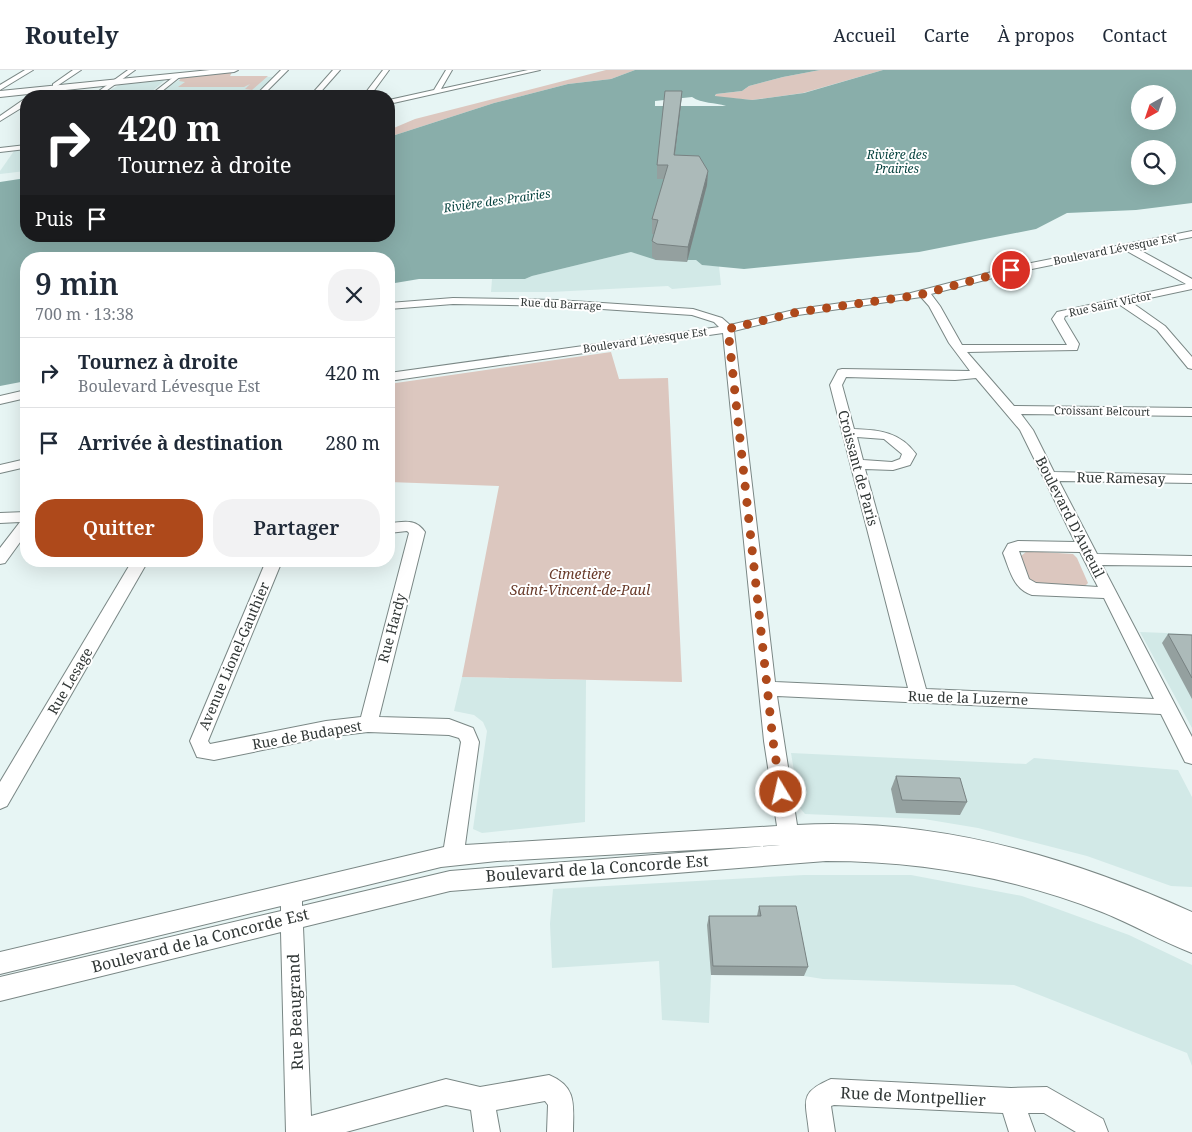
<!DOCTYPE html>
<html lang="fr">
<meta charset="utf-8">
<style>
body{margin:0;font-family:"Noto Serif",serif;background:#f2f2f3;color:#1f2937;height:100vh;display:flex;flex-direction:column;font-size:19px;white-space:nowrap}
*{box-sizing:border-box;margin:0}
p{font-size:16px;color:#747a83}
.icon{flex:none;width:28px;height:28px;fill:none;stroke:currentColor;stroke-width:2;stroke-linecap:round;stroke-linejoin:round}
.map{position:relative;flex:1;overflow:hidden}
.sheet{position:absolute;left:20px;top:182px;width:375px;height:315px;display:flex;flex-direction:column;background:#fff;border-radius:20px;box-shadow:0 5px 20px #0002}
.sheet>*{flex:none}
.hud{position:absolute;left:20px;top:20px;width:375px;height:152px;border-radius:20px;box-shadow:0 5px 20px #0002;background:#202124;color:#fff;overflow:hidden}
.needle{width:32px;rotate:220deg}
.fabs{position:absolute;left:1131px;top:15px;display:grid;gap:10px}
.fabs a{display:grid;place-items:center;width:45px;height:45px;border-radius:50%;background:#fff;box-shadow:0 5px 20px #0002;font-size:25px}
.pin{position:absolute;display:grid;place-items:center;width:42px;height:42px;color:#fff;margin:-21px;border:2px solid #fff;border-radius:50%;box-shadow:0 1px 5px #0007}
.me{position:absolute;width:55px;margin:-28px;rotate:351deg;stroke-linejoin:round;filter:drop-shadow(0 0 4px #0008)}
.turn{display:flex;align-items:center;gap:18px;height:105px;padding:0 15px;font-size:22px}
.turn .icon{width:65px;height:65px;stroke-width:2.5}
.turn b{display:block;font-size:35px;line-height:42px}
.then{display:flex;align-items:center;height:48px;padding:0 15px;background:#0003;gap:10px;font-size:19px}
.round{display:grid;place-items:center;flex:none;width:52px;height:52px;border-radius:20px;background:#f2f2f3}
.summary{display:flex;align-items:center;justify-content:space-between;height:85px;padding:0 15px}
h1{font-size:30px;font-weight:600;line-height:38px}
.button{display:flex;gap:10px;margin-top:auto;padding:10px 15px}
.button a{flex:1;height:58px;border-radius:20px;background:#ae491b;color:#fff;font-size:20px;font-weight:600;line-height:58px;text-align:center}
.button a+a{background:#f2f2f3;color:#1f2937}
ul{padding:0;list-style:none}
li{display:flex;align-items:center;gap:15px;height:70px;padding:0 15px;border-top:1px solid #e0e1e3}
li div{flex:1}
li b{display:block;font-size:19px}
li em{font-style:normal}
header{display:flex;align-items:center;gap:30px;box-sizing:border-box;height:70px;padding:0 25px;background:#fff;border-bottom:1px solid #e0e1e3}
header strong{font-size:24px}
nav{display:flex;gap:28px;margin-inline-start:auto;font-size:18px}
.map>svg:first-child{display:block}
.built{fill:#d2e9e7}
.green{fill:#dcc7bf}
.water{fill:#89aeaa;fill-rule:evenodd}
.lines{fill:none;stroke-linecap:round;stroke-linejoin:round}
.minor-casing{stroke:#7a8785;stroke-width:2}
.major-casing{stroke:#7a8785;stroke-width:2}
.minor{fill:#fff;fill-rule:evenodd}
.major{fill:#fff;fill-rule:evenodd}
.wall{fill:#94a09f}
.shaded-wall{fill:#788282}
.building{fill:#acbab9;stroke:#788282}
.route{stroke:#ae491b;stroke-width:9;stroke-dasharray:0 16.2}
.labels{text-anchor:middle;stroke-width:4;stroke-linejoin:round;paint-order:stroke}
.far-street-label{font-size:11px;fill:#313736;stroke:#fff}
.far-water-label{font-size:12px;font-style:italic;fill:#023f3b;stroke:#fff}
.street-label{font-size:14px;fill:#313736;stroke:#fff}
.park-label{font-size:14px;font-style:italic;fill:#693b2a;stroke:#fff}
.near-street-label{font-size:16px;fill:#313736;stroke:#fff}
</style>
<header>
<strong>Routely</strong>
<nav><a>Accueil</a><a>Carte</a><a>À propos</a><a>Contact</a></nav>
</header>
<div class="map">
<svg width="1192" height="1062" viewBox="0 0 1192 1062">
<rect width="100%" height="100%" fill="#e7f5f4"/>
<g class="built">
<polygon points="232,2 230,6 274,7 254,26 155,26 180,9"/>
<polygon points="165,10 150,23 107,22 119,15"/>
<polygon points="26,79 26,101 0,104 0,101 14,81"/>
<polygon points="631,182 652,187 696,190 702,195 719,196 721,215 672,219 668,216 551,222 491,222 492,209 525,209 532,206"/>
<polygon points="1140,562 1192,564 1192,658"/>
<polygon points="462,607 586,610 585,752 482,763 473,759 487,661 483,652 474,645 454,641"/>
<polygon points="791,683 1026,694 1034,688 1178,700 1192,727 1192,817 1171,816 1087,786 978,758 924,749 805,744 800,738"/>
<polygon points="804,805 911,805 1022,826 1129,865 1192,895 1192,996 1187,983 1014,915 823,909 804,906 711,905 709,953 662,950 659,891 552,898 550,854 553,819"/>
</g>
<g class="green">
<polygon points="606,0 635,0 611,9 568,14 494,33 389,67 389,60 415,49"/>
<polygon points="820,0 883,0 803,23 752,30 715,27 716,24 742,21 749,16 783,7"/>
<polygon points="232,2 230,6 268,6 252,20 245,19 250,14 244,17 178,17 185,12 179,11 181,8"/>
<polygon points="611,282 619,309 668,308 682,612 462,607 499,416 389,412 389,314"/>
<polygon points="1027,481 1073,484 1077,488 1088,513 1085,516 1037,514 1029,509 1020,487"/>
</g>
<path class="water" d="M635 0H820L783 7 749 16 742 21 716 24 715 26 752 30 804 23 883 0H1192V133L1136 140 1067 143 1036 159 919 182 744 199 702 195 696 190H656L631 182 532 206 525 209H419L389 214V189H26V311L0 316V112L26 108V166H389V67L494 33 568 14 611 9ZM1140 24H1168V51H1140ZM692 27C702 34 715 32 726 36H655V31ZM1140 79H1168V106H1140Z"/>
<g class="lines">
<g class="minor-casing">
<g id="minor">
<polygon points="25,0 33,0 0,20 0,15"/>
<polygon points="73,0 81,0 57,16 53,16 53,14"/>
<polygon points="128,0 135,0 99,26 92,26"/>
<polygon points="281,0 288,0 262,26 255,26"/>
<polygon points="333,0 340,0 317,26 310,26"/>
<polygon points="383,0 389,0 370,26 363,26"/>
<polygon points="446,0 452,0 441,19 528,0 540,0 389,34 389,30 434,20"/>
<polygon points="176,5 181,6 156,26 149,26"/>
<polygon points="45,18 51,19 41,26 33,26"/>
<polygon points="23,30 26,30 26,35 0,51 0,46"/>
<polygon points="26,75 26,79 0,82 0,78"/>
<path d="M1192 161V167L1136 178 1192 209V219L1131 232 1165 256 1192 287V299L1188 298 1157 260 1120 235 1065 246 1064 249 1079 274 1077 280 967 282 1014 336 1192 338V346L1021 344 1033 360 1054 402 1192 405V413L1059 411 1097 484 1192 486V496L1102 495 1192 667V694L1185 692 1161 644 777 626 797 755C934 747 1068 786 1192 842V883C1161 871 1132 854 1102 842 1013 807 921 791 826 791L450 821 303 857 311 1046 446 1009 480 1017 549 1005C578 1017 573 1036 573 1062H547L548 1035 545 1031 496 1040 500 1062H474L471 1040 446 1035 346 1062H286L281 862 0 931V907L281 841V836L0 904V882L444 777 461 672 459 668 449 665 368 662 326 667 214 690 197 687 190 671 266 491H282L208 671 210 674 326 651 361 647 409 463 407 461 389 463V453C404 452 415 448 425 462L379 647 449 649 473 658 479 672 465 775 777 756 764 671 723 263 389 311V303L719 257 714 252 692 245 557 236 453 234 389 239V233L453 228 557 230 693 239 722 248 730 255 798 239 907 224 1011 197ZM1125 180 1186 214 1057 242 1052 249 1067 275H962L940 236 931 224 1012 203ZM921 227 929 236 949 273 970 301 842 299 838 300 830 315 908 618 775 612 734 261 798 245ZM846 307 955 310 976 308 1020 360 1075 472 1018 471 1008 474 1003 483C1010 500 1013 519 1032 525L1104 528 1154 629 926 619 865 399 893 400 910 395 916 384C900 362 880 360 854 359L842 315ZM857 367 884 369 902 384 900 389 892 392 863 390ZM1019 481 1080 482 1098 517 1036 513 1029 509ZM780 775 450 801 302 836V831L441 797 497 791Z"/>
<polygon points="26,320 26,328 0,334 0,326"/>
<polygon points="26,389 26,397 0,403 0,395"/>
<polygon points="26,442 26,464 5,493 0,494 0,478 20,452 0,453 0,443"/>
<polygon points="132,491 148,491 7,736 0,739 0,712"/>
<path d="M831 1009 1011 1018 1047 1017 1103 1049 1108 1062H1076L1044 1043H1028L1035 1062H1009L1003 1043 834 1035 831 1036 835 1062H809C806 1031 798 1023 831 1009Z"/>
</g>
</g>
<g class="major-casing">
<polygon id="major" points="210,0 238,0 234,2 0,27 0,21"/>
</g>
<use href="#minor" class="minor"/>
<use href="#major" class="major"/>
</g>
<g class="wall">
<polygon points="682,21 681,34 675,85 708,101 707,115 687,192 656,190 652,187 652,171 654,164 652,164 652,149 664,109 657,109 657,95"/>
<polygon points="1168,564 1192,565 1192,629 1162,573"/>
<polygon points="896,706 967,732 960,745 896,743 891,719"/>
<polygon points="759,836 808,897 804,906 711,905 707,855 709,846 757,846"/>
</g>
<g class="shaded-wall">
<polygon points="682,21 681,34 673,99 674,85"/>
<polygon points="708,101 707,115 687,192 688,177"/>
</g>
<g class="building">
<polygon points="665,21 682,21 674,85 699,86 708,101 688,177 657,174 652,171 658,150 652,149 668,95 657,95"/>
<polygon points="1168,564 1192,565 1192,608"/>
<polygon points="896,706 960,708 967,732 902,730"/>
<polygon points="759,836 796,836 808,897 713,896 709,846 761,846"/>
</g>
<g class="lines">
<polyline class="route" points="781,722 773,671 728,259 798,242 919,225 1011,200"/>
</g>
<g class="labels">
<g class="far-street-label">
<text transform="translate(1115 179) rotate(-11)" y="4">Boulevard Lévesque Est</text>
<text transform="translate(561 234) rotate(3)" y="4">Rue du Barrage</text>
<text transform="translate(1110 234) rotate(-12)" y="4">Rue Saint Victor</text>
<text transform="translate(645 270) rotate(-8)" y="4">Boulevard Lévesque Est</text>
<text transform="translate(1102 341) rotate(1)" y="4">Croissant Belcourt</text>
</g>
<g class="far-water-label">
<text x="897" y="89">Rivière des<tspan x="897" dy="14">Prairies</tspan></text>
<text transform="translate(497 131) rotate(-8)" y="4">Rivière des Prairies</text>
</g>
<g class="street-label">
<text transform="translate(858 398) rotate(75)" y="5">Croissant de Paris</text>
<text transform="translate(1121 408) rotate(1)" y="5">Rue Ramesay</text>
<text transform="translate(1070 447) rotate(63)" y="5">Boulevard D'Auteuil</text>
<text transform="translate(392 558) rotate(-75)" y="5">Rue Hardy</text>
<text transform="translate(234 586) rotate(-67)" y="5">Avenue Lionel-Gauthier</text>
<text transform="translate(70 611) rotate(-60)" y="5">Rue Lesage</text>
<text transform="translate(968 628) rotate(2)" y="5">Rue de la Luzerne</text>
<text transform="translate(307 665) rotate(-10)" y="5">Rue de Budapest</text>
</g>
<g class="park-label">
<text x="580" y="509">Cimetière<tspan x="580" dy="16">Saint-Vincent-de-Paul</tspan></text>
</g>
<g class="near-street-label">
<text transform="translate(597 798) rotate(-4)" y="6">Boulevard de la Concorde Est</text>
<text transform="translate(200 870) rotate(-14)" y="6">Boulevard de la Concorde Est</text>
<text transform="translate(295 942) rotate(-92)" y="6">Rue Beaugrand</text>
<text transform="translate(913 1026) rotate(3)" y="6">Rue de Montpellier</text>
</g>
</g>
</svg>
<div class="fabs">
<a><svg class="needle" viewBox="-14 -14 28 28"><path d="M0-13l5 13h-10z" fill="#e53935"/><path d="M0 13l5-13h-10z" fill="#747a83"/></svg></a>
<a><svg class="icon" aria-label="search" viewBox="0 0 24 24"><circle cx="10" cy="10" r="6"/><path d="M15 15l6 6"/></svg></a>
</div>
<div class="pin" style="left:1011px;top:200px;background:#d93025"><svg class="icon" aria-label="arrive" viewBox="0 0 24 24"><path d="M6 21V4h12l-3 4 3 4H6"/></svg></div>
<svg class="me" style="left:781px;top:722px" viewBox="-20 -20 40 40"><circle r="17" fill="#ae491b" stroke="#fff" stroke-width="3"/><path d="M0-11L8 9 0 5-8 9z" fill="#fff"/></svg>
<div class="hud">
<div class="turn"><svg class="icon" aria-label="right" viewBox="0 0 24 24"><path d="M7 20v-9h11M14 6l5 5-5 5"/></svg><div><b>420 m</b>Tournez à droite</div></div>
<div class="then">Puis<svg class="icon" aria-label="arrive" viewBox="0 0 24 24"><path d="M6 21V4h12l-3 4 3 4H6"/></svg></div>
</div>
<section class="sheet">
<div class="summary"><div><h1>9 min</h1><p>700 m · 13:38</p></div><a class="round"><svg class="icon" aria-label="close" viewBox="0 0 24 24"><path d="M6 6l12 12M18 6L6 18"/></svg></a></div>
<ul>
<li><svg class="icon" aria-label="right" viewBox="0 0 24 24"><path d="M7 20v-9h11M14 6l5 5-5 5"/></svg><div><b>Tournez à droite</b><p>Boulevard Lévesque Est</p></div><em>420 m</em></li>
<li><svg class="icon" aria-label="arrive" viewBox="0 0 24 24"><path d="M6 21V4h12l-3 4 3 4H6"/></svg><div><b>Arrivée à destination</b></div><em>280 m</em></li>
</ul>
<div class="button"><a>Quitter</a><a>Partager</a></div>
</section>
</div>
